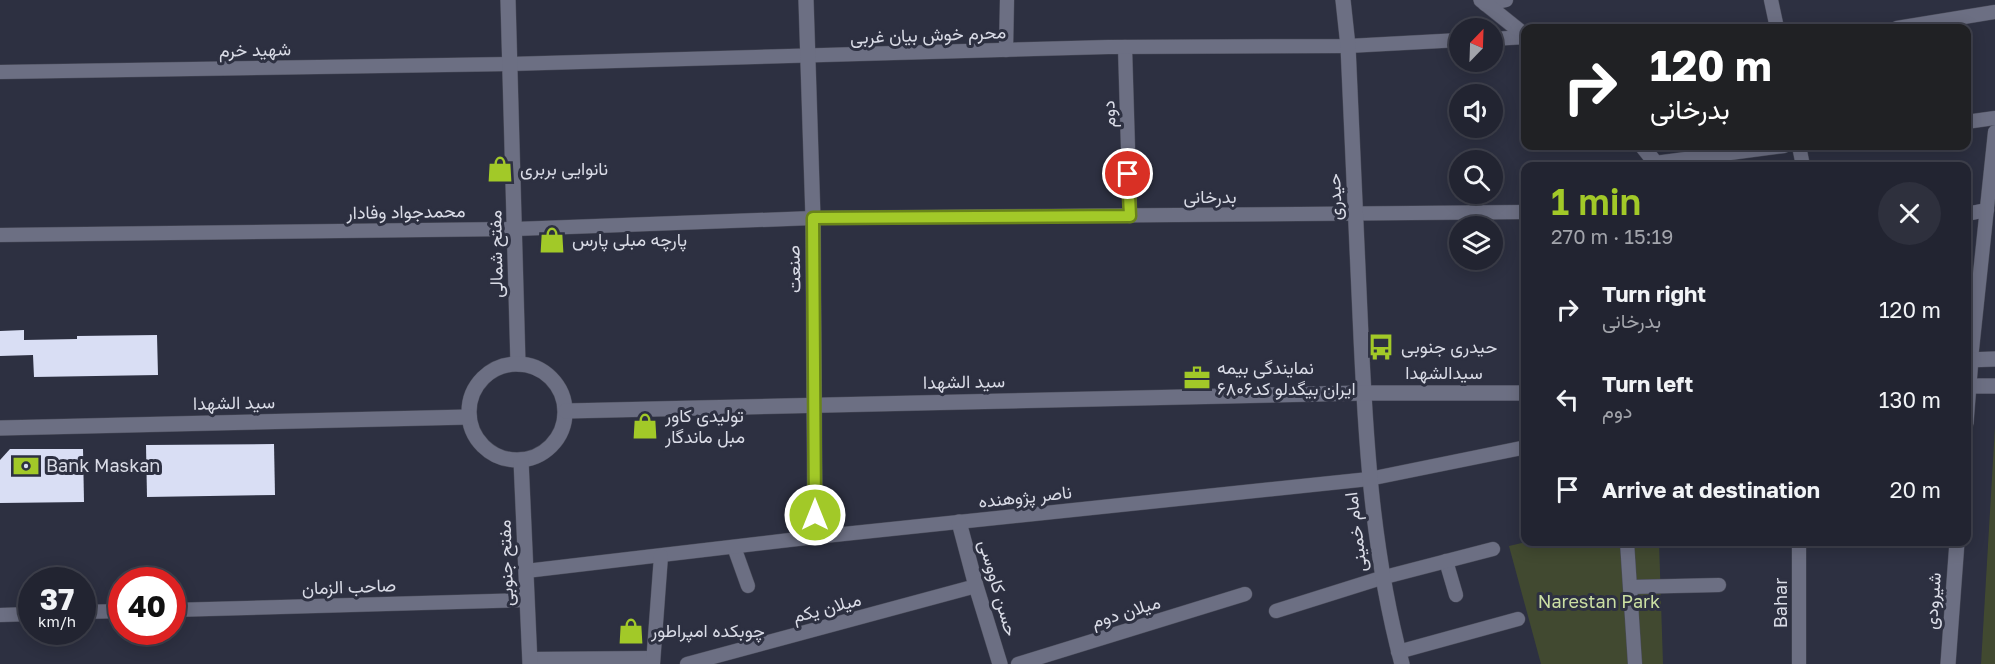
<!DOCTYPE html>
<meta charset="utf-8">
<style>
body{margin:0;font-family:"Golos Text",Vazirmatn,sans-serif;background:#2e303d;color:#f1f3f6;height:100vh;display:flex;flex-direction:column;font-size:22px;white-space:nowrap}
*{box-sizing:border-box;margin:0}
p{font-size:20px;color:#a2a4ab}
.icon{flex:none;width:33px;height:33px;fill:none;stroke:currentColor;stroke-width:2;stroke-linecap:round;stroke-linejoin:round}
.map{position:relative;flex:1;overflow:hidden}
.drawer{position:absolute;left:1521px;top:162px;width:450px;height:384px;display:flex;flex-direction:column;background:#222431;border-radius:12px;box-shadow:0 3px 15px #0003,0 0 0 2px #3f414d}
.drawer>*{flex:none}
.banner{position:absolute;left:1521px;top:24px;width:450px;height:126px;border-radius:12px;box-shadow:0 3px 15px #0003,0 0 0 2px #3f414d;background:#202124;color:#fff;overflow:hidden}
.needle{width:39px;rotate:23deg}
.controls{position:absolute;left:1449px;top:18px;display:grid;gap:12px}
.controls a{display:grid;place-items:center;width:54px;height:54px;border-radius:50%;background:#222431;box-shadow:0 3px 15px #0003,0 0 0 2px #3f414d;font-size:30px}
.speed{position:absolute;left:18px;top:567px;display:flex;gap:12px;font-size:30px;font-weight:700;text-align:center}
.speed>*{display:grid;place-content:center;width:78px;height:78px;border-radius:50%;background:#222431;box-shadow:0 3px 15px #0003,0 0 0 2px #3f414d;line-height:1}
.speed small{font-size:15px;font-weight:400}
.speed .limit{border:9px solid #d22;background:#fff;color:#111}
.pin{position:absolute;display:grid;place-items:center;width:51px;height:51px;color:#fff;margin:-26px;border:3px solid #fff;border-radius:50%;box-shadow:0 2px 6px #0007}
.me{position:absolute;width:66px;margin:-33px;rotate:0deg;stroke-linejoin:round;filter:drop-shadow(0 0 4px #0008)}
.turn{display:flex;align-items:center;gap:21px;height:126px;padding:0 30px;font-size:27px}
.turn .icon{width:78px;height:78px;stroke-width:2.5}
.turn b{display:block;font-size:42px;line-height:51px}
.round{display:grid;place-items:center;flex:none;width:63px;height:63px;border-radius:32px;background:#2e303d}
.head{display:flex;align-items:center;justify-content:space-between;height:102px;padding:0 30px}
h1{font-size:36px;font-weight:600;line-height:45px;color:#a2c928}
ul{padding:0;list-style:none}
li{display:flex;align-items:center;gap:18px;height:90px;padding:0 30px}
li div{flex:1}
li b{display:block;font-size:22px}
li em{font-style:normal}
.map>svg:first-child{display:block}
.green{fill:#414930}
.building{fill:#d9def4}
.lines{fill:none;stroke-linecap:round;stroke-linejoin:round}
.street-casing{stroke:#494b59;stroke-width:15}
.secondary-casing{stroke:#494b59;stroke-width:16}
.street{stroke:#6c6f83;stroke-width:14}
.secondary{stroke:#6c6f83;stroke-width:15}
.route-casing{stroke:#69831a;stroke-width:15}
.route{stroke:#a2c928;stroke-width:10}
.labels{text-anchor:middle;stroke-width:6;stroke-linejoin:round;paint-order:stroke}
.street-label{font-size:18px;fill:#d9dbe6;stroke:#2d3041}
.poi-label{font-size:18px;fill:#d9dbe6;stroke:#2d3041;text-anchor:start}
.park-label{font-size:18px;fill:#cbdfa3;stroke:#2d3041}
</style>
<div class="map">
<svg width="1995" height="664" viewBox="0 0 1995 664">
<rect width="100%" height="100%" fill="#2d3041"/>
<g class="green">
<polygon points="1995,427 1995,664 1981,664"/>
<polygon points="1526,542 1659,542 1663,664 1541,664 1509,546"/>
</g>
<g class="building">
<polygon points="24,330 24,340 77,339 77,336 157,335 158,375 34,377 33,355 0,356 0,331"/>
<polygon points="274,444 275,495 147,497 146,445"/>
<polygon points="10,449 83,449 84,502 0,503 0,460"/>
</g>
<g class="lines">
<g class="street-casing">
<g id="street">
<polyline points="1771,0 1777,28"/>
<polyline points="1485,4 1506,0"/>
<polyline points="1897,28 1995,12"/>
<polyline points="1492,39 1526,37"/>
<polyline points="1125,47 1130,216"/>
<polyline points="1006,50 1007,0"/>
<polyline points="0,72 510,64 1108,47 1348,46 1460,40"/>
<polyline points="1966,122 1995,118"/>
<polyline points="1799,146 1803,166"/>
<polyline points="1655,163 1784,146"/>
<polyline points="1966,214 1987,210"/>
<polyline points="0,235 515,229 813,218 1526,212"/>
<polyline points="1971,359 1995,132"/>
<polyline points="1627,542 1635,664"/>
<polyline points="734,547 748,586"/>
<polyline points="1446,561 1456,595"/>
<polyline points="526,571 815,537 1369,479 1526,447"/>
<polyline points="1630,587 1719,585"/>
<polyline points="172,610 527,600"/>
<polyline points="1276,611 1381,578 1493,549"/>
<polyline points="82,612 122,611"/>
<polyline points="0,615 32,614"/>
<polyline points="1398,652 1518,619"/>
<polyline points="530,659 653,658"/>
<polyline points="653,664 661,556"/>
<polyline points="687,664 976,586"/>
<polyline points="1018,664 1245,594"/>
<polyline points="1799,664 1799,542"/>
</g>
</g>
<g class="secondary-casing">
<g id="secondary">
<polyline points="508,0 518,364"/>
<polyline points="806,0 813,218 815,537"/>
<path d="M1343 0 1348 46C1352 136 1356 225 1360 314 1365 432 1371 549 1402 664"/>
<polyline points="1481,0 1526,36"/>
<polyline points="1642,146 1658,166"/>
<polyline points="1966,360 1995,359"/>
<circle cx="517" cy="412" r="48"/>
<polyline points="1966,386 1995,386"/>
<polyline points="566,411 1363,393 1526,393"/>
<polyline points="1966,423 1971,359"/>
<polyline points="0,428 469,417"/>
<polyline points="521,460 530,664"/>
<polyline points="959,522 976,586 1000,664"/>
<polyline points="1948,664 1957,542"/>
</g>
</g>
<use href="#street" class="street"/>
<use href="#secondary" class="secondary"/>
</g>
<g class="lines">
<g class="route-casing">
<polyline id="route" points="815,515 813,218 1130,216 1128,174"/>
</g>
<use href="#route" class="route"/>
</g>
<defs>
<g id="shop-bare" transform="scale(2.07)"><path d="M-5-2.5h2.3a2.7 3.5 0 0 1 5.4 0H5L5.5 6h-11ZM-1.5-2.5h3a1.5 2.3 0 0 0-3 0Z" fill="#a2c928" stroke="#2d3041" stroke-width="2.5" paint-order="stroke"/></g>
<g id="bus-bare" transform="scale(2.07)"><path d="M-5-6H5V4H4V6H2V4H-2V6H-4V4H-5ZM-3.5-4V0h7V-4ZM-3.5 1.2v1.5H-2V1.2ZM2 1.2v1.5H3.5V1.2Z" fill="#a2c928" stroke="#2d3041" stroke-width="2.5" paint-order="stroke"/></g>
<g id="office-bare" transform="scale(2.07)"><path d="M-6-3h4V-5.5h4V-3h4V5H-6ZM-1-4.5V-3h2v-1.5ZM-6 0V1H6V0Z" fill="#a2c928" stroke="#2d3041" stroke-width="2.5" paint-order="stroke"/></g>
<g id="bank-bare" transform="scale(2.07)"><path d="M-6-4H6V4H-6ZM0-2.3a2.3 2.3 0 1 0 0 4.6a2.3 2.3 0 1 0 0-4.6Z" fill="#a2c928" stroke="#2d3041" stroke-width="2.5" paint-order="stroke"/></g>
</defs>
<g fill-rule="evenodd">
<use href="#shop-bare" x="500" y="169"/>
<use href="#shop-bare" x="552" y="240"/>
<use href="#bus-bare" x="1381" y="347"/>
<use href="#office-bare" x="1197" y="378"/>
<use href="#shop-bare" x="645" y="426"/>
<use href="#bank-bare" x="26" y="466"/>
<use href="#shop-bare" x="631" y="631"/>
</g>
<g class="labels">
<g class="street-label">
<text transform="translate(928 35) rotate(-2)" y="6">محرم خوش بیان غربی</text>
<text transform="translate(255 50) rotate(-1)" y="6">شهید خرم</text>
<text transform="translate(1109 114) rotate(-92)" y="6">دوم</text>
<text x="1210" y="203">بدرخانی</text>
<text transform="translate(1335 197) rotate(-92)" y="6">حیدری</text>
<text transform="translate(406 212) rotate(-1)" y="6">محمدجواد وفادار</text>
<text transform="translate(496 254) rotate(-91)" y="6">مفتح شمالی</text>
<text transform="translate(794 269) rotate(-91)" y="6">صنعت</text>
<text x="1444" y="379">سیدالشهدا</text>
<text transform="translate(964 382) rotate(-1)" y="6">سید الشهدا</text>
<text transform="translate(234 403) rotate(-1)" y="6">سید الشهدا</text>
<text transform="translate(1025 497) rotate(-6)" y="6">ناصر پژوهنده</text>
<text transform="translate(1356 532) rotate(-97)" y="6">امام خمینی</text>
<text transform="translate(506 563) rotate(-92)" y="6">مفتح جنوبی</text>
<text transform="translate(349 587) rotate(-2)" y="6">صاحب الزمان</text>
<text transform="translate(998 588) rotate(74)" y="6">حسن کاووسی</text>
<text transform="translate(1933 601) rotate(-86)" y="6">شیرودی</text>
<text transform="translate(1781 603) rotate(-90)" y="6">Bahar</text>
<text transform="translate(827 608) rotate(-15)" y="6">میلان یکم</text>
<text transform="translate(1126 612) rotate(-17)" y="6">میلان دوم</text>
</g>
<g class="poi-label">
<text x="520" y="175">نانوایی بربری</text>
<text x="572" y="246">پارچه مبلی پارس</text>
<text x="1401" y="353">حیدری جنوبی</text>
<text x="1217" y="374">نمایندگی بیمه<tspan x="1217" dy="21">ایران بیگدلو کد۶۸۰۶</tspan></text>
<text x="665" y="422">تولیدی کاور<tspan x="665" dy="21">مبل ماندگار</tspan></text>
<text x="46" y="472">Bank Maskan</text>
<text x="651" y="637">چوبکده امپراطور</text>
</g>
<g class="park-label">
<text x="1599" y="608">Narestan Park</text>
</g>
</g>
</svg>
<div class="controls">
<a><svg class="needle" viewBox="-14 -14 28 28"><path d="M0-13l5 13h-10z" fill="#e53935"/><path d="M0 13l5-13h-10z" fill="#a2a4ab"/></svg></a>
<a><svg class="icon" aria-label="sound" viewBox="0 0 24 24"><path d="M4 9h4l5-4v14l-5-4H4zM17 9q2 3 0 6"/></svg></a>
<a><svg class="icon" aria-label="search" viewBox="0 0 24 24"><circle cx="10" cy="10" r="6"/><path d="M15 15l6 6"/></svg></a>
<a><svg class="icon" aria-label="layers" viewBox="0 0 24 24"><path d="M12 4l9 5-9 5-9-5zM3 14l9 5 9-5"/></svg></a>
</div>
<div class="speed"><div>37<small>km/h</small></div><div class="limit">40</div></div>
<div class="pin" style="left:1128px;top:174px;background:#d93025"><svg class="icon" aria-label="arrive" viewBox="0 0 24 24"><path d="M6 21V4h12l-3 4 3 4H6"/></svg></div>
<svg class="me" style="left:815px;top:515px" viewBox="-20 -20 40 40"><circle r="17" fill="#a2c928" stroke="#fff" stroke-width="3"/><path d="M0-11L8 9 0 5-8 9z" fill="#fff"/></svg>
<div class="banner">
<div class="turn"><svg class="icon" aria-label="right" viewBox="0 0 24 24"><path d="M7 20v-9h11M14 6l5 5-5 5"/></svg><div><b>120 m</b>بدرخانی</div></div>
</div>
<section class="drawer">
<div class="head"><div><h1>1 min</h1><p>270 m · 15:19</p></div><a class="round"><svg class="icon" aria-label="close" viewBox="0 0 24 24"><path d="M6 6l12 12M18 6L6 18"/></svg></a></div>
<ul>
<li><svg class="icon" aria-label="right" viewBox="0 0 24 24"><path d="M7 20v-9h11M14 6l5 5-5 5"/></svg><div><b>Turn right</b><p>بدرخانی</p></div><em>120 m</em></li>
<li><svg class="icon" aria-label="left" viewBox="0 0 24 24"><path d="M17 20v-9H6M10 6l-5 5 5 5"/></svg><div><b>Turn left</b><p>دوم</p></div><em>130 m</em></li>
<li><svg class="icon" aria-label="arrive" viewBox="0 0 24 24"><path d="M6 21V4h12l-3 4 3 4H6"/></svg><div><b>Arrive at destination</b></div><em>20 m</em></li>
</ul>
</section>
</div>
